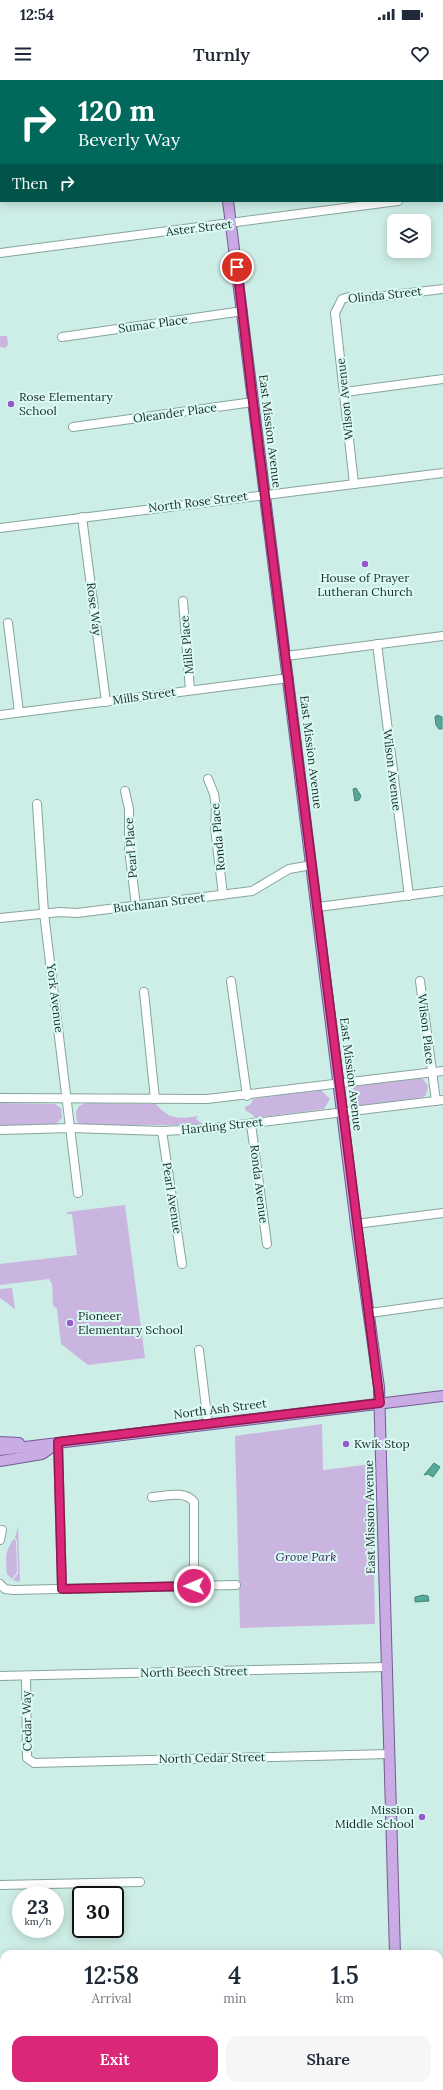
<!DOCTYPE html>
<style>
body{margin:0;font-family:Lora,serif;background:#f6f6f7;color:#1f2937;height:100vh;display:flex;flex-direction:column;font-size:15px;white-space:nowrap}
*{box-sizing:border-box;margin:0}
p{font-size:13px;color:#747a83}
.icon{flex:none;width:22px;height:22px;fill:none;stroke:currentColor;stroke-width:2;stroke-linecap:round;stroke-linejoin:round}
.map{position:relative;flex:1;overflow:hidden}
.details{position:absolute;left:0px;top:1870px;width:443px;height:140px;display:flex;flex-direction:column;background:#fff;border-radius:12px 12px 0 0;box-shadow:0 2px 10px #0003}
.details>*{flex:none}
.top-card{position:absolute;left:0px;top:0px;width:443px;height:122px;box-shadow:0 2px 10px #0003;background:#00695c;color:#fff;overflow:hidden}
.fabs{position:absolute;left:387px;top:134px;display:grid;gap:8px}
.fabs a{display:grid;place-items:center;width:44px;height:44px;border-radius:8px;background:#fff;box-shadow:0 2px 10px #0003;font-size:20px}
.speed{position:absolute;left:12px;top:1806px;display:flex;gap:8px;font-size:20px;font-weight:700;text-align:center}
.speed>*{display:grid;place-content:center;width:52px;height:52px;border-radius:50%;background:#fff;box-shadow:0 2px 10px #0003;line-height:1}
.speed small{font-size:10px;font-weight:400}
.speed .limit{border:2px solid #111;border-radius:6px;background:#fff;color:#111}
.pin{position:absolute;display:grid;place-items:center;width:34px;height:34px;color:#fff;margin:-17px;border:2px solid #fff;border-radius:50%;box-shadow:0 1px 4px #0007}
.me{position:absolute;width:44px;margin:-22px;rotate:269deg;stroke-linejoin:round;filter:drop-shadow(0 0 3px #0008)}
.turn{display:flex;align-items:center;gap:14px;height:84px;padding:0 12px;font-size:18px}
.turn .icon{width:52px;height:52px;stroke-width:2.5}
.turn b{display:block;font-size:28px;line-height:34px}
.then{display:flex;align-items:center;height:38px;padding:0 12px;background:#0003;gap:8px;font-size:15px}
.eta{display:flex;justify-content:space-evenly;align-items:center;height:68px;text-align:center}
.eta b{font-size:24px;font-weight:600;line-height:28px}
.button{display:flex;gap:8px;margin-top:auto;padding:8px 12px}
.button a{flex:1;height:46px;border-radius:12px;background:#db2777;color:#fff;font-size:16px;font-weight:600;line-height:46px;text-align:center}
.button a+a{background:#f6f6f7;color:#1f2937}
.status{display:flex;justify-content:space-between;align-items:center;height:28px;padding:0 20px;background:#fff;direction:ltr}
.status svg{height:11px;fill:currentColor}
header{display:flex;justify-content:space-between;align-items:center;height:52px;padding:0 12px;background:#fff;font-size:18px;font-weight:600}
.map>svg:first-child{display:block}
.green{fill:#c9b5e0}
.water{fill:#54a999;stroke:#448377}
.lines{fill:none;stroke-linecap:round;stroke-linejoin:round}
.minor-casing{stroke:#86a49d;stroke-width:10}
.major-casing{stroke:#755a96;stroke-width:12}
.minor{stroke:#fff;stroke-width:8}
.major{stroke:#c9ace4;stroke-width:10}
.route-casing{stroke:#8e194d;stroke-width:10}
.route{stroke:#db2777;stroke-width:7}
.poi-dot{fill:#9859cf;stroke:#dafbf3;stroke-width:1.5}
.labels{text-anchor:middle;stroke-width:4;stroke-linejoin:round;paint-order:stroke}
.street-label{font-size:12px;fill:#1d2927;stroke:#dafbf3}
.poi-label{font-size:12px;fill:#1d2927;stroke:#dafbf3;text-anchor:start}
.park-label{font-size:12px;font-style:italic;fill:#401a5e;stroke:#dafbf3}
</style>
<div class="status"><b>12:54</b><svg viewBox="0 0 49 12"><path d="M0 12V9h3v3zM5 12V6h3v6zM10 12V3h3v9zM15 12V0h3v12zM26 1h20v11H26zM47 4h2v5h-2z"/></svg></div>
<header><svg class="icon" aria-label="menu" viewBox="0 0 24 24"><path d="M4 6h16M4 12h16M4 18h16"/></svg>Turnly<svg class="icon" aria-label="heart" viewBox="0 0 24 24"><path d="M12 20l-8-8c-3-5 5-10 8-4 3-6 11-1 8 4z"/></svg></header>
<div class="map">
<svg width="443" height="2010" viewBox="0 0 443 2010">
<rect width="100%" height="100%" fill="#cdeee6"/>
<g class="green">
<polygon points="0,256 7,256 8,265 5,268 0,267"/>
<polygon points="417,998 423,999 428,1006 426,1015 420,1019 361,1026 355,1024 353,1008 356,1006"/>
<polygon points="321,1010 330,1019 324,1029 254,1038 253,1035 245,1030 245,1027 251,1024 253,1019"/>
<polygon points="0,1023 55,1024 61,1028 62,1038 55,1045 0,1046"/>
<path d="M86 1023 156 1024C170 1040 178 1039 198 1036L196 1039 204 1045H83L77 1042 76 1032 79 1026Z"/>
<polygon points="125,1125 145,1278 88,1285 61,1264 57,1229 53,1225 52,1204 49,1199 0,1205 0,1184 77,1175 72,1134 67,1134 67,1132"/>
<polygon points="12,1208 15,1229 0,1218 0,1209"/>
<polygon points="322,1344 323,1390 372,1384 375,1544 240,1548 235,1356"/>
<polygon points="18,1447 20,1501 19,1502 13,1500 18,1493 17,1460 15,1458"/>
<path d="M14 1459 16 1461 17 1492 12 1499 7 1494C6 1479 4 1472 14 1459Z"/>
</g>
<g class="water">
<polygon points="437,635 442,637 442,649 439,649 436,645 435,637"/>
<polygon points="356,708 361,716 359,720 355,721 353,709"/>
<polygon points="434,1383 440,1387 433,1397 428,1394 424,1395"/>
<polygon points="423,1515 428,1516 429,1521 415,1522 415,1517"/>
</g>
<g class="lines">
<g class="minor-casing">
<g id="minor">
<polyline points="442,23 443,22"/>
<polyline points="0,80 1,80"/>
<polyline points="442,115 443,115"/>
<polyline points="0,173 398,121"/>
<polyline points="62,257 243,231"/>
<polyline points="345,312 443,299"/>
<polyline points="73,347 253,322"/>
<polyline points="354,404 335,233 342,219 349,217 368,218 443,209"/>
<polyline points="82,437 106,622"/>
<polyline points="0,448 443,393"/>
<polyline points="183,521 190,610"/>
<polyline points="8,543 19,632"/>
<polyline points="377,564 409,816"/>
<polyline points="286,576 443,556"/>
<polyline points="0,635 289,598"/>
<polyline points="208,699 214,714 216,727 215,748 223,815"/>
<polyline points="125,711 129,729 129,769 136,826"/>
<polyline points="37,724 44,833 78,1113"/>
<polyline points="318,827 443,811"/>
<polyline points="0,838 60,832 77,833 252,811 289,789 312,785"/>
<polyline points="231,901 247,1016"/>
<polyline points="420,901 436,1021"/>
<polyline points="144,912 155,1019"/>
<polyline points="0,1018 207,1019 443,991"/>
<polyline points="251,1044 267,1164"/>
<polyline points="0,1050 71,1048 162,1051 205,1049 443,1020"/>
<polyline points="162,1051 182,1184"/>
<polyline points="356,1144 443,1133"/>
<polyline points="370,1233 443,1223"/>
<polyline points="199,1270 208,1344"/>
<polyline points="58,1362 62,1509"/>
<path d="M152 1417C166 1416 185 1410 194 1422V1506"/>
<polyline points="0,1460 2,1450"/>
<polyline points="0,1504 5,1509 13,1510 236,1505"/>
<polyline points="0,1596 387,1587"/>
<polyline points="26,1596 27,1678 34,1683 389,1674"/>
<polyline points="0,1805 140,1802"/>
<polyline points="439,1993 443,1994"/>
<polyline points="70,2006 70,2010"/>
<polyline points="164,2006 164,2010"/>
</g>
</g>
<g class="major-casing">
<g id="major">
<polyline points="213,0 213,1"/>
<polyline points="228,121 356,1144 379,1307 395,1874"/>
<polyline points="0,1362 19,1363"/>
<polyline points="0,1370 443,1316"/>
<polyline points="0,1381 42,1374 58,1363"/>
<polyline points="398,2006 398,2010"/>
</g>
</g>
<use href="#minor" class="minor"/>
<use href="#major" class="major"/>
</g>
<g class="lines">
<g class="route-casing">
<polyline id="route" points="194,1506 62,1509 58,1362 380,1323 253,322 237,187"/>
</g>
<use href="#route" class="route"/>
</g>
<g class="poi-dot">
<circle cx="11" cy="324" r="4"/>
<circle cx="365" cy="484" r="4"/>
<circle cx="70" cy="1243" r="4"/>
<circle cx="346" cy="1364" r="4"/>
<circle cx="422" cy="1737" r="4"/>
</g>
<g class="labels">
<g class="street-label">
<text transform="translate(199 148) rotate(-7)" y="4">Aster Street</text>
<text transform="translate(385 215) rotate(-6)" y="4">Olinda Street</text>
<text transform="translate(153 244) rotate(-8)" y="4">Sumac Place</text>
<text transform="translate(345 319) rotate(-96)" y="4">Wilson Avenue</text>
<text transform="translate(175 333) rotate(-8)" y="4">Oleander Place</text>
<text transform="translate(270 351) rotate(83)" y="4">East Mission Avenue</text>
<text transform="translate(198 422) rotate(-7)" y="4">North Rose Street</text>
<text transform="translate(94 529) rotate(83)" y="4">Rose Way</text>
<text transform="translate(187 565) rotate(-95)" y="4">Mills Place</text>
<text transform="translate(144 616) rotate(-8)" y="4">Mills Street</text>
<text transform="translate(311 672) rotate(83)" y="4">East Mission Avenue</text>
<text transform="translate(392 690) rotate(83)" y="4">Wilson Avenue</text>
<text transform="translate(218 757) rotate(-95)" y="4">Ronda Place</text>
<text transform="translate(131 768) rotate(-94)" y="4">Pearl Place</text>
<text transform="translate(159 823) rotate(-7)" y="4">Buchanan Street</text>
<text transform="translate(55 918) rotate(83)" y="4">York Avenue</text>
<text transform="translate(426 949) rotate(83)" y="4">Wilson Place</text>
<text transform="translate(351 994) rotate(83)" y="4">East Mission Avenue</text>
<text transform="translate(222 1046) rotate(-6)" y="4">Harding Street</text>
<text transform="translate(259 1104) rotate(83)" y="4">Ronda Avenue</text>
<text transform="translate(172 1118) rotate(81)" y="4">Pearl Avenue</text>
<text transform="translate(220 1329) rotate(-7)" y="4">North Ash Street</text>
<text transform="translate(370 1437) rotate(-91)" y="4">East Mission Avenue</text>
<text transform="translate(194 1592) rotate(-1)" y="4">North Beech Street</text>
<text transform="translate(27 1641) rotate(-91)" y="4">Cedar Way</text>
<text transform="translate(212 1678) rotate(-1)" y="4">North Cedar Street</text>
</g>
<g class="poi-label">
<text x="19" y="321">Rose Elementary<tspan x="19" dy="14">School</tspan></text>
<text x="365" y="502" text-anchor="middle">House of Prayer<tspan x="365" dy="14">Lutheran Church</tspan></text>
<text x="78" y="1240">Pioneer<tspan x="78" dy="14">Elementary School</tspan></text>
<text x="354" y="1368">Kwik Stop</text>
<text x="414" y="1734" text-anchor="end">Mission<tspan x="414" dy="14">Middle School</tspan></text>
</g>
<g class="park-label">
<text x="306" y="1481">Grove Park</text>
</g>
</g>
</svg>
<div class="fabs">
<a><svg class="icon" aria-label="layers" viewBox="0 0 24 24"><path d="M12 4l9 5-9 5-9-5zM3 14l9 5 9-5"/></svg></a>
</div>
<div class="speed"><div>23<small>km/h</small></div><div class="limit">30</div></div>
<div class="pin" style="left:237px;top:187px;background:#d93025"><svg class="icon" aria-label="arrive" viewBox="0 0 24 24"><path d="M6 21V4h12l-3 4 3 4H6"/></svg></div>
<svg class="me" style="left:194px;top:1506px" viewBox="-20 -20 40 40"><circle r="17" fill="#db2777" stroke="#fff" stroke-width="3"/><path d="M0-11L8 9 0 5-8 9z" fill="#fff"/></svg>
<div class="top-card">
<div class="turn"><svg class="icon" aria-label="right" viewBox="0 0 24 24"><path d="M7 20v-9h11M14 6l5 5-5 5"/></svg><div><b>120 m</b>Beverly Way</div></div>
<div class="then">Then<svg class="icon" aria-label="right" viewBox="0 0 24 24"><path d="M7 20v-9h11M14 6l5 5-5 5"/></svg></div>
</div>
<section class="details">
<div class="eta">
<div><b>12:58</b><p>Arrival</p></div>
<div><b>4</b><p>min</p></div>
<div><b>1.5</b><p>km</p></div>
</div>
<div class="button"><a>Exit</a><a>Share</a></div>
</section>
</div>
